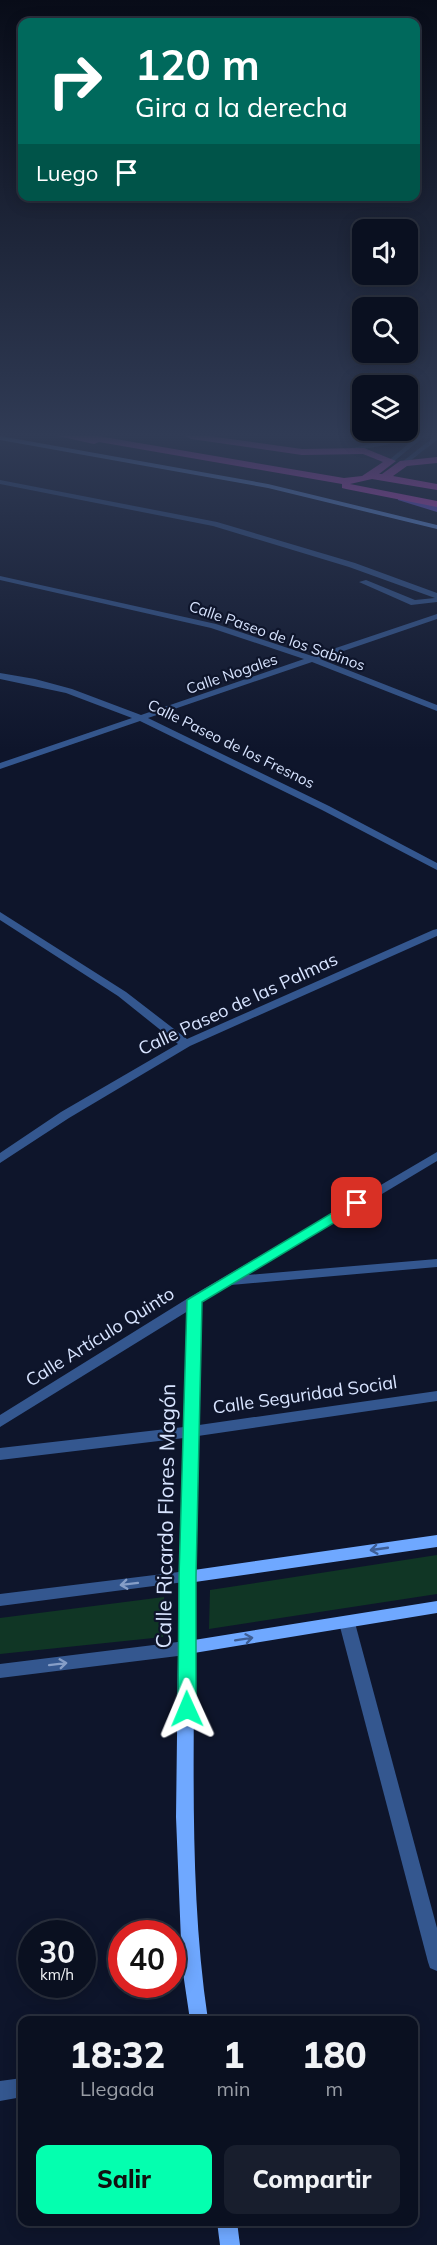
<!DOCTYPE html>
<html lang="es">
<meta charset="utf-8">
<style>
body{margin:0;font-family:Mulish,sans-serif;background:#181e2d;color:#f1f3f6;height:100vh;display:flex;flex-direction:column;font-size:22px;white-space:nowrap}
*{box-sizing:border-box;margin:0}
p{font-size:20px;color:#999da5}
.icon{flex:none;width:33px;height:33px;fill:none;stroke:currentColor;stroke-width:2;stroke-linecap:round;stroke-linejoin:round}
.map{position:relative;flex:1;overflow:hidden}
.panel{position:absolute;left:18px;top:2016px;width:400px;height:210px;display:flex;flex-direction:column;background:#0a1020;border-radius:12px;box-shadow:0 3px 15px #0003,0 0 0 2px #2a303e}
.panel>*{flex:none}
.banner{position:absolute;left:18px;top:18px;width:402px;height:183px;border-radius:12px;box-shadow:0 3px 15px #0003,0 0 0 2px #2a303e;background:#00695c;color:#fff;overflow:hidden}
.tools{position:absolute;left:352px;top:219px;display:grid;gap:12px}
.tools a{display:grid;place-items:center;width:66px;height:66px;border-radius:12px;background:#0a1020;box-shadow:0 3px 15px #0003,0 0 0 2px #2a303e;font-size:30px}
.speed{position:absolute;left:18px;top:1920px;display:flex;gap:12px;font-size:30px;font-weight:700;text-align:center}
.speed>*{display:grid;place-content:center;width:78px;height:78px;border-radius:50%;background:#0a1020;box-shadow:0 3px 15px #0003,0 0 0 2px #2a303e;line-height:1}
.speed small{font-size:15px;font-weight:400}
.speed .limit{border:9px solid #d22;background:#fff;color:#111}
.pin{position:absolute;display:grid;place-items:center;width:51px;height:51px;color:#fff;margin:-26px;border-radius:12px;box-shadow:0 3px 9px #0006}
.me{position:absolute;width:66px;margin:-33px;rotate:359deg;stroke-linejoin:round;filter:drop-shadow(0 0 4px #0008)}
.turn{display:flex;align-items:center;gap:21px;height:126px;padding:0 18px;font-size:27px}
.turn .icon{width:78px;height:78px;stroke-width:2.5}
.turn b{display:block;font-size:42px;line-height:51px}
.then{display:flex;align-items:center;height:57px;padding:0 18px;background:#0003;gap:12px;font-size:22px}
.eta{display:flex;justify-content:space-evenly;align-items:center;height:102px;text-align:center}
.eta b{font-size:36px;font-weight:800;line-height:42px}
.cta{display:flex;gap:12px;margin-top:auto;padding:12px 18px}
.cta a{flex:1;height:69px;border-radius:12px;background:#04ffaf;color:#111;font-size:24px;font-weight:800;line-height:69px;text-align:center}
.cta a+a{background:#181e2d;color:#f1f3f6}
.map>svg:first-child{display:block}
.green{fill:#103625}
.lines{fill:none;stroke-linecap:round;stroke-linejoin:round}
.lane{fill:#34578f;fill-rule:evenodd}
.street{fill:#34578f;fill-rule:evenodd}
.secondary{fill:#6fa8ff;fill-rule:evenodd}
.primary{fill:#805fff;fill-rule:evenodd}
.highway{fill:#ff53ee;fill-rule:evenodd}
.oneway{stroke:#3e5e95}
.oneway2{stroke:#869ec7}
.route{fill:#04ffaf;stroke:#03a672;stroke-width:1.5}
.labels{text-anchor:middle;stroke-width:4.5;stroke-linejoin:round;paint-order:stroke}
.far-street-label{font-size:15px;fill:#d8e4ff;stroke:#0e152b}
.street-label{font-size:18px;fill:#d8e4ff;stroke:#0e152b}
.near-street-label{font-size:21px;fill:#d8e4ff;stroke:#0e152b}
</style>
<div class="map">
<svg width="437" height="2245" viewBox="0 0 437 2245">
<rect width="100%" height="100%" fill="#0e152b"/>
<g class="green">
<polygon points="437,1555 437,1594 209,1629 210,1590"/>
<polygon points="164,1597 163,1637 0,1654 0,1618"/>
</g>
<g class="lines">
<g class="lane">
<polygon points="0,480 217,522 355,563 437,593 437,602 411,605 359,582 366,580 415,600 435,598 349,567 213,526 0,484"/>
<polygon points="0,576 216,624 312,656 437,614 437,619 320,659 437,705 437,711 312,662 148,718 329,806 437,863 437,870 322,810 140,721 0,769 0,763 132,718 66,693 0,679 0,673 35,679 72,689 141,715 304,659 211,628 0,580"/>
<polygon points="0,912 126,992 187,1039 433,930 437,929 437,936 190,1046 69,1118 0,1163 0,1153 61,1112 178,1044 118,996 0,920"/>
</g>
<g class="street">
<polygon points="403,436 412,436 385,445 348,452 345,450"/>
<polygon points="418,436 425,436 393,462 389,462 389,460"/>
<polygon points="435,436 437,436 437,440 406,464 402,464 402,462"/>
<polygon points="437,1152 437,1161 247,1275 437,1259 437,1267 231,1285 202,1302 199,1425 437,1391 437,1401 198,1436 195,1577 192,1581 0,1606 0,1594 179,1572 184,1438 0,1460 0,1448 184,1427 188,1311 0,1427 0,1415 190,1297"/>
<polygon points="347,1616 353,1618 355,1623 437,1928 437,1971 430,1968 428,1962 339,1623 341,1618"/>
<polygon points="186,1641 192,1643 194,1648 192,1653 186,1655 0,1678 0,1664"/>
<polygon points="22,2078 22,2097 0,2101 0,2081"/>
</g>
<g class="secondary">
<polygon points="0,436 268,484 437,525 437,529 268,488 0,440"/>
<path d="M437 1535V1547L195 1582 194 1640 437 1601V1613L194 1653C194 1775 190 1899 208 2020H190L182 1966 176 1817 179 1577 182 1573 187 1571Z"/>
<polygon points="217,2222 237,2222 240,2245 220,2245"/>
</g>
<polygon class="primary" points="398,496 437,505 437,512 398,500"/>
<polygon class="highway" points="58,436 98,436 344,478 362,476 383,462 363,454 302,455 191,439 186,436 209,436 302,449 364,448 396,461 379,474 382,474 400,461 437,457 437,463 407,466 393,476 437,484 437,490 372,479 350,484 437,501 437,507 346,489 342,488 342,484 99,442 94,444"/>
</g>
<defs><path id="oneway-shaft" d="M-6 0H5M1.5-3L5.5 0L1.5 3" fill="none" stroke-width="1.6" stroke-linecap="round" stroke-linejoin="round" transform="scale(1.5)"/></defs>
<g class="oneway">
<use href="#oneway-shaft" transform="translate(379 1549) rotate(172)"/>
<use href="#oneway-shaft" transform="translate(244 1639) rotate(-9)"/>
</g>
<g class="oneway2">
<use href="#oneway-shaft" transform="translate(129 1584) rotate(173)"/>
<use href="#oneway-shaft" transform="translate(58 1664) rotate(-7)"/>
</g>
<linearGradient id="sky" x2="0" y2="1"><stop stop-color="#080c18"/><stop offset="0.58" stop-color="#303b55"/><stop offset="1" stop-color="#303b55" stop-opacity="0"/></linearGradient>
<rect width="437" height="750" fill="url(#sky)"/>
<polygon class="route" points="357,1198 362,1199 364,1203 362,1206 202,1302 196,1577 196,1709 194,1714 187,1717 180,1714 178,1709 179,1577 187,1300"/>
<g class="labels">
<g class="far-street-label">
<text transform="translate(277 636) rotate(19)" y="5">Calle Paseo de los Sabinos</text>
<text transform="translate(232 674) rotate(-19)" y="5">Calle Nogales</text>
<text transform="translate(231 744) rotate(26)" y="5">Calle Paseo de los Fresnos</text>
</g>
<g class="street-label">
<text transform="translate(238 1004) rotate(-25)" y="6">Calle Paseo de las Palmas</text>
<text transform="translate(100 1337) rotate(-32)" y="6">Calle Artículo Quinto</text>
<text transform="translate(305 1395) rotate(-8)" y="6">Calle Seguridad Social</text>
</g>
<g class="near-street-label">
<text transform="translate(166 1516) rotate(-89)" y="7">Calle Ricardo Flores Magón</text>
</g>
</g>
</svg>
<div class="tools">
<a><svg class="icon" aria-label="sound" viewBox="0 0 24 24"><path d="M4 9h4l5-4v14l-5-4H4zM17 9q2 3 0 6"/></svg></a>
<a><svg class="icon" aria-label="search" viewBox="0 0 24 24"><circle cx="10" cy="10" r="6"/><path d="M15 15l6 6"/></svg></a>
<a><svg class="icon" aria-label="layers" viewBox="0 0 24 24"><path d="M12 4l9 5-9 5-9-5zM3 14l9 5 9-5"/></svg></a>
</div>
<div class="speed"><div>30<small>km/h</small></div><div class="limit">40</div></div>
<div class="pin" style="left:357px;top:1203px;background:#d93025"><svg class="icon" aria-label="arrive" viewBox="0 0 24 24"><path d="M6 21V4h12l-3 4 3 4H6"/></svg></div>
<svg class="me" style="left:187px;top:1709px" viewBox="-20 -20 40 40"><path d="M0-17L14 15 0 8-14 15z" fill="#04ffaf" stroke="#fff" stroke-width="4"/></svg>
<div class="banner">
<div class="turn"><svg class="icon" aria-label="right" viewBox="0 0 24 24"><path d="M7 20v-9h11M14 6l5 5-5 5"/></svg><div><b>120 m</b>Gira a la derecha</div></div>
<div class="then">Luego<svg class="icon" aria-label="arrive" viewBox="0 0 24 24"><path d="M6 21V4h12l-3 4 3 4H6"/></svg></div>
</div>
<section class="panel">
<div class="eta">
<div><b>18:32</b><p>Llegada</p></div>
<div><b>1</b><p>min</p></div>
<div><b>180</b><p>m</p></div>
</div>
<div class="cta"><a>Salir</a><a>Compartir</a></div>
</section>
</div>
